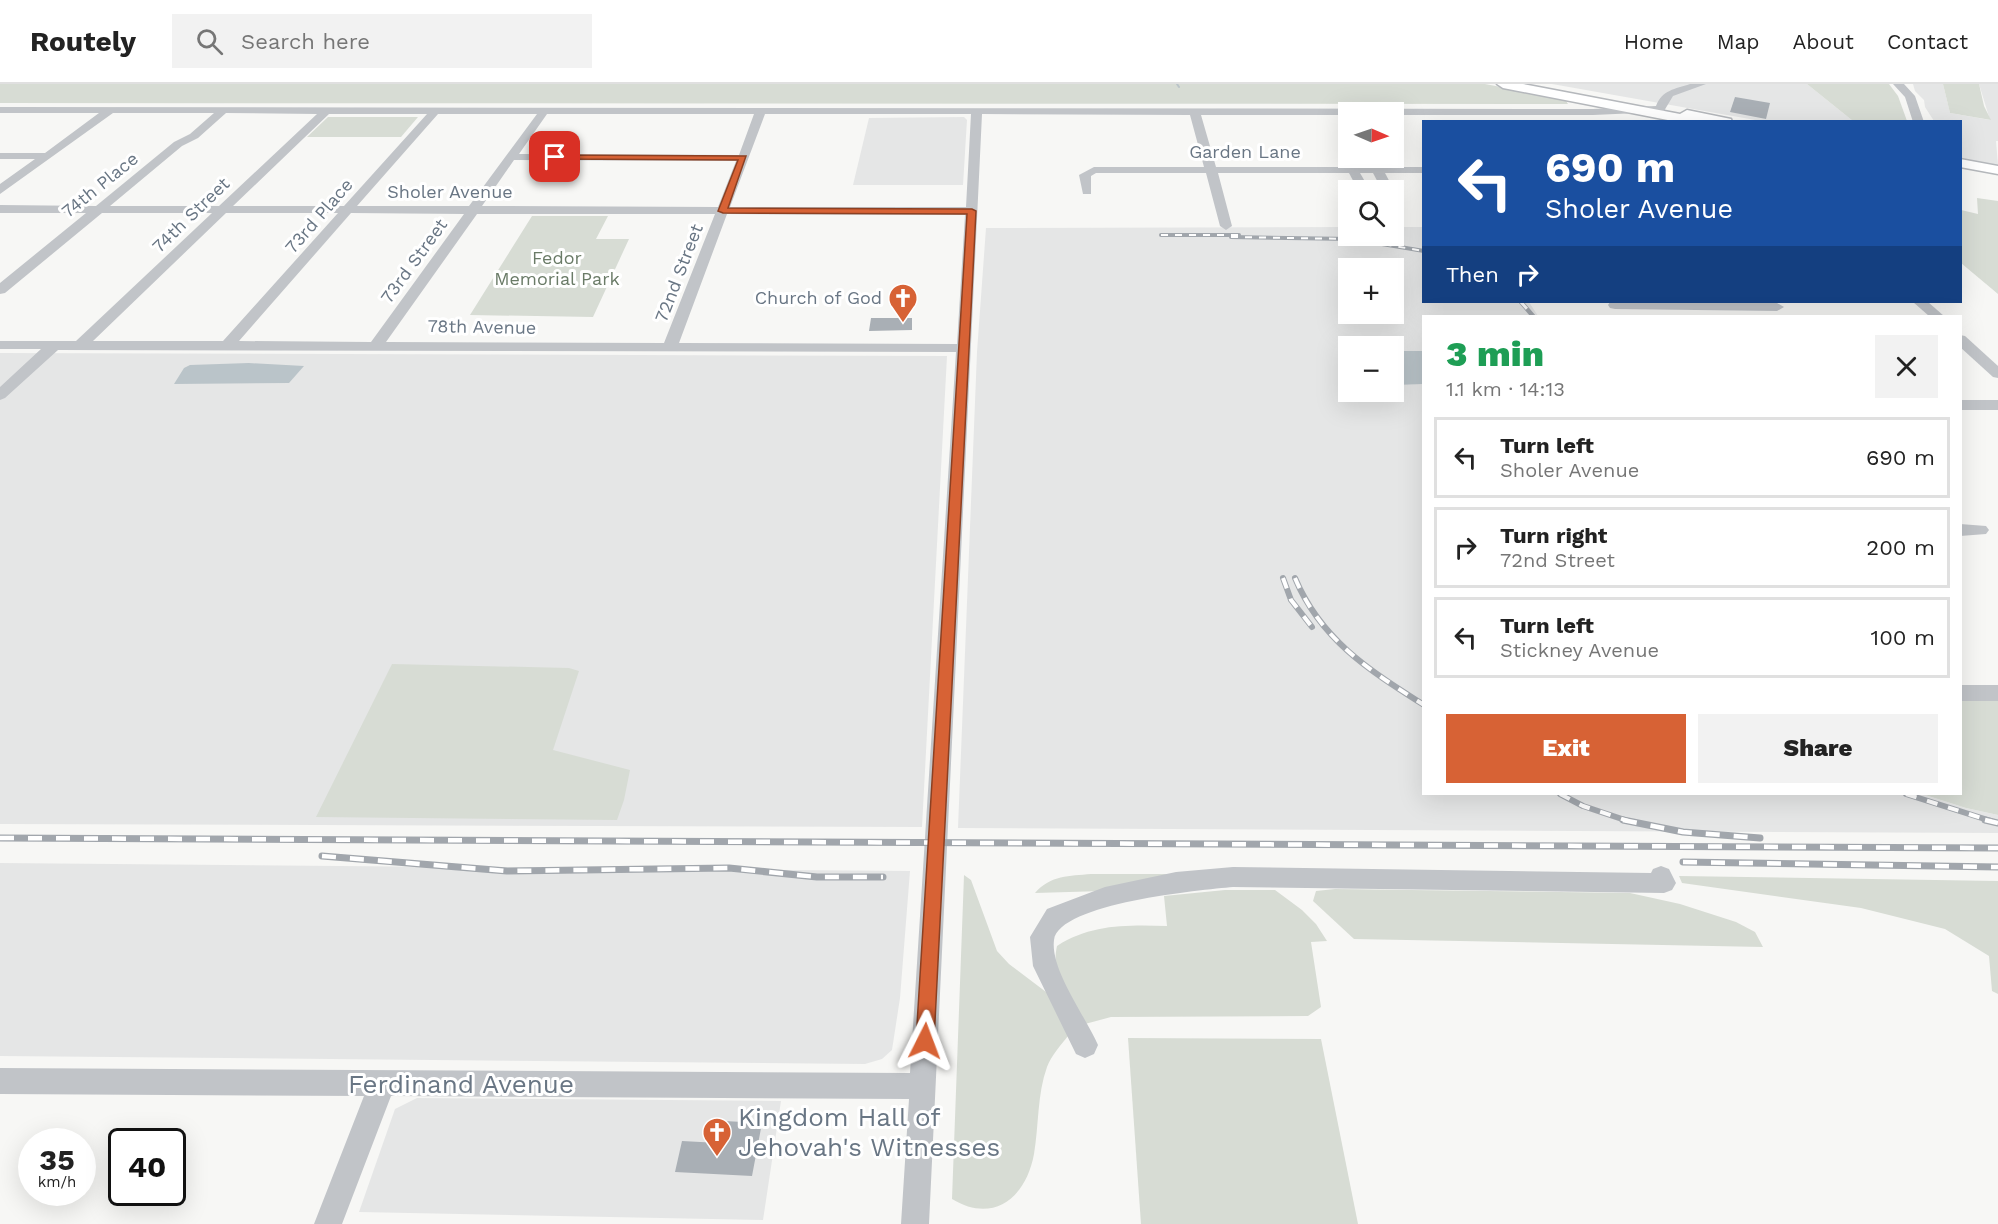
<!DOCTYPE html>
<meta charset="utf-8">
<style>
body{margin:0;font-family:"Work Sans",sans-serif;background:#f2f2f2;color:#222;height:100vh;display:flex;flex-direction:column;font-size:22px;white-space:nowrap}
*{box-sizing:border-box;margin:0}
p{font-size:20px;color:#767676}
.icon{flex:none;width:33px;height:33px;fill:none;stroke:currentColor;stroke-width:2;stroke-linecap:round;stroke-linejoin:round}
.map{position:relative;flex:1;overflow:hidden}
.sheet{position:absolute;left:1422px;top:231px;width:540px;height:480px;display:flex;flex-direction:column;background:#fff;border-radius:0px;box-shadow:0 6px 24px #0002}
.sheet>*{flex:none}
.hud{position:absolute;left:1422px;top:36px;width:540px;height:183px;border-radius:0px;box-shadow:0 6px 24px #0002;background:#1a4fa0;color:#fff;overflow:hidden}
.needle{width:39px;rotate:92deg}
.buttons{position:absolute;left:1338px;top:18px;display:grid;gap:12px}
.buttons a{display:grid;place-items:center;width:66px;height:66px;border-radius:0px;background:#fff;box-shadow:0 6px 24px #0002;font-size:30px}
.speed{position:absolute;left:18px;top:1044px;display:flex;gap:12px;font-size:30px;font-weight:700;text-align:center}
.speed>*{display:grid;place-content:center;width:78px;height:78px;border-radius:50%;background:#fff;box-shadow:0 6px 24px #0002;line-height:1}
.speed small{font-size:15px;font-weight:400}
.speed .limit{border:3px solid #111;border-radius:9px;background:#fff;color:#111}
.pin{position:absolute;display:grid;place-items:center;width:51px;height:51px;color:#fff;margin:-26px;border-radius:12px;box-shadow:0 3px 9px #0006}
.me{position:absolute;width:66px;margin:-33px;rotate:3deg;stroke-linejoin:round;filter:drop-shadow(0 0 4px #0008)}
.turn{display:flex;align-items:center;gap:21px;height:126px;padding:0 24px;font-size:27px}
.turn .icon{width:78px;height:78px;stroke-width:2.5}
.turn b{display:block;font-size:42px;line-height:51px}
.then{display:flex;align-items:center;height:57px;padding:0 24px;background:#0003;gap:12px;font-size:22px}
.round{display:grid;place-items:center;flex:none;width:63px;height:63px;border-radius:0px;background:#f2f2f2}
.overview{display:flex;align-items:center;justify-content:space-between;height:102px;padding:0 24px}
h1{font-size:36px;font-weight:800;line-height:45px;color:#1e9e55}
.button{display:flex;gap:12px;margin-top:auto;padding:12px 24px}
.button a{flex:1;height:69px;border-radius:0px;background:#d76235;color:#fff;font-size:24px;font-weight:800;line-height:69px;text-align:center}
.button a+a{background:#f2f2f2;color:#222}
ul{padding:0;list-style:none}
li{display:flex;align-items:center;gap:18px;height:81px;margin:0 12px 9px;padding:0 12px;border:3px solid #e0e0e0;border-radius:0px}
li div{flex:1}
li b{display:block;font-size:22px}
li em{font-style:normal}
header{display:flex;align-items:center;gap:36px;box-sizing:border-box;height:84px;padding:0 30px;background:#fff;border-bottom:2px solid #e0e0e0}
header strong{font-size:28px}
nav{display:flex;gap:33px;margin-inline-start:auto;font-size:21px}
.search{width:420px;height:54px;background:#f2f2f2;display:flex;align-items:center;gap:15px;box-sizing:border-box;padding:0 21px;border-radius:0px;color:#767676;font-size:22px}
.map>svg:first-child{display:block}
.built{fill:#e5e6e6;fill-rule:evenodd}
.green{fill:#d7dcd4}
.water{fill:#bac4c9}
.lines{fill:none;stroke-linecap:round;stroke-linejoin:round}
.stream{stroke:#bac4c9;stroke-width:2}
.building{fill:#a9afb5}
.major-casing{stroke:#b5b8bc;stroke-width:3}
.minor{fill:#c1c4c8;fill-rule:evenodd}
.major{fill:#fff;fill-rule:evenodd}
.rail-far3-casing{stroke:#a1a6ac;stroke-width:4}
.rail-far2-casing{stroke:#a1a6ac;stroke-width:4.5}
.rail-far1-casing{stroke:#a1a6ac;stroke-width:6}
.rail-casing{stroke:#a1a6ac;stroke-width:7}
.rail-far3{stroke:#fff;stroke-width:2;stroke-dasharray:7;stroke-linecap:butt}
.rail-far2{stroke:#fff;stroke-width:3;stroke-dasharray:9;stroke-linecap:butt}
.rail-far1{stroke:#fff;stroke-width:4;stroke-dasharray:11;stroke-linecap:butt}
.rail{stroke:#fff;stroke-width:4.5;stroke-dasharray:14;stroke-linecap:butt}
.route{fill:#d76235;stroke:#8c4022;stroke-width:1.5}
.labels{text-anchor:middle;stroke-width:6;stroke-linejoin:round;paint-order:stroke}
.far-street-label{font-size:18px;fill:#697684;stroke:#fff}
.far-park-label{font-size:18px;fill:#6a7b67;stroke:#fff}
.far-poi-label{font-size:18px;fill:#697684;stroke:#fff;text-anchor:end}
.near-street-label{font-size:26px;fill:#697684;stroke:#fff}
.near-poi-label{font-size:26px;fill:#697684;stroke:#fff;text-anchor:start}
</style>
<header>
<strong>Routely</strong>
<div class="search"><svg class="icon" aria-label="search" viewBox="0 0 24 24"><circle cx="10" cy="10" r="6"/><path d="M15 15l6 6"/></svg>Search here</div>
<nav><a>Home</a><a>Map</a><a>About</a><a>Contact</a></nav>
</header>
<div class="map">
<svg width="1998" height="1140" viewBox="0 0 1998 1140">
<rect width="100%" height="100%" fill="#f7f7f5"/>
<g class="built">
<polygon points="1552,0 1807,0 1853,37 1761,37"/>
<polygon points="1913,0 1943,0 1950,29 1990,36 1979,0 1998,0 1998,57 1996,57 1998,81 1961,75 1960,38 1934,37 1925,23 1924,16 1915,7"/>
<polygon points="964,33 967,36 963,101 853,101 869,34"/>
<path d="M1348 143V152H1394V143H1423L1424 218H1529L1538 232H1424V710H1922L1966 724 1998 731V749L958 744 977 268 986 144ZM1348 184H1394V230H1348ZM1348 262H1394V308H1348Z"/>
<polygon points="0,269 947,272 922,743 0,740"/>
<polygon points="0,779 910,787 900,914 892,966 882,975 865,980 0,972"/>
<polygon points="417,1014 781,1017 763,1136 359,1128 395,1025"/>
</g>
<g class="green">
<polygon points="0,0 1485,0 1565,15 1568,20 0,19"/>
<polygon points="1807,0 1889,0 1898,12 1907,37 1853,37"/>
<polygon points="1943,0 1979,0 1984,22 1991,36 1950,29"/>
<polygon points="328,33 418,33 401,53 307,53"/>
<polygon points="1977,114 1998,117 1998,210 1961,179 1961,126 1978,130"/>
<polygon points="532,132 608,132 596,155 629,155 593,233 470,231"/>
<polygon points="392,580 569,584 579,587 553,666 630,686 624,716 617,736 316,733"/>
<polygon points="1961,615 1998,615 1998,731 1966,724 1922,710 1960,710"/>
<path d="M1091 790H1194L1103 807 1035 809C1051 791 1069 792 1091 790Z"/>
<path d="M964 791 971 796 997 867 1009 880 1050 911 1068 952C1061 961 1051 972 1047 983 1037 1011 1039 1041 1034 1070 1026 1114 993 1140 952 1115Z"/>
<polygon points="1679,792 1998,797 1998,910 1992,907 1989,872 1945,845 1861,824 1682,799"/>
<polygon points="1335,805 1630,809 1680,820 1736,838 1755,848 1763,863 1354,855 1313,817 1316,807"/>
<path d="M1225 806H1275L1302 826 1316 840 1327 857 1311 858 1321 923 1308 932 1111 933 1085 940C1070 915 1050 893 1057 862 1091 840 1127 841 1167 842L1164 812Z"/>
<polygon points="1128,954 1321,955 1358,1140 1141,1140"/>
</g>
<g class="water">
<polygon points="1394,267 1423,267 1423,300 1394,301"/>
<polygon points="249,279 304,282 289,299 174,300 184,284 190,281"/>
</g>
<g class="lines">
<polyline class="stream" points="1177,0 1179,3"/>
</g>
<g class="building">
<polygon points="1735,13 1770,19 1766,35 1730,28"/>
<polygon points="871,234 912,234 912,246 869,247"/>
<polygon points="724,1037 762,1039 752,1092 675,1088 682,1057 719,1059"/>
</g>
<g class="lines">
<g class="major-casing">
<g id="major">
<polygon points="1497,0 1523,0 1680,30 1687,26 1731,35 1732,38 1678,38 1503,4"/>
<polygon points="1960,75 1998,82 1998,90 1960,83"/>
</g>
</g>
<g class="minor">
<path d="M1690 0H1706L1673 12 1664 27 1660 28 1593 31H1394V28H1348V31H1201L1216 83H1424V89H1385L1394 106V107L1382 106 1373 89H1360L1370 106H1358L1349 89H1218L1232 142 1226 146 1220 142 1206 89H1096L1091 92V110H1083L1079 91 1094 83H1204L1190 31 982 30 929 1140H901L909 1015 391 1012 342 1140H314L364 1012 0 1010V984L910 989 956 268 58 266 5 314 0 316V303L41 265H0V257H76L212 129H102L5 209 0 210V199L86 129H0V121L96 122 174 58 190 50 214 29H113L0 110V100L35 75H0V69H45L99 29H0V23L1593 25 1656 22C1662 6 1675 5 1690 0ZM226 29 317 30 219 122H110L182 62 198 54ZM329 30H427L344 122H233ZM438 30H537L469 122H357ZM547 30H754L739 71 519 70ZM765 30H971L966 123H730ZM514 76 736 77 718 123 482 122ZM226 129H338L223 257H93ZM351 129 464 130 371 258 239 257ZM477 130H715L664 259 386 258ZM727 130 965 131 957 260 679 259Z"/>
<polygon points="1893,0 1904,0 1915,12 1924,38 1913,38 1905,13"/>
<polygon points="1610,218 1777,219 1784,223 1777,227 1615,225 1610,224 1608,221"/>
<polygon points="1913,218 1928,218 1944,232 1929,232"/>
<polygon points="1960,251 1965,252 1998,282 1998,294 1993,293 1960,263"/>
<rect x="1960" y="316" width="38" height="10"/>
<polygon points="1960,440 1986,442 1989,446 1986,450 1960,452"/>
<rect x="1960" y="601" width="38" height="16"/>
<path d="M1661 782 1669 785 1676 799 1672 806 1664 809 1233 803C1201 806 1059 819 1054 856 1050 886 1086 933 1098 961L1094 970 1085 974 1076 970 1033 882 1030 853 1047 825 1105 803 1176 788 1233 783 1651 789 1653 785Z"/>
</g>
<use href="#major" class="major"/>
<g class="rail-far3-casing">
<g id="rail-far3">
<polyline points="1161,151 1239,151"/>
<polyline points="1231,153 1352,155 1424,167"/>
</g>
</g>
<g class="rail-far2-casing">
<polyline id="rail-far2" points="1521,218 1533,232"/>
</g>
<g class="rail-far1-casing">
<g id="rail-far1">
<polyline points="1283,494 1291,516 1312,543"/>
<path d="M1295 494C1321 556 1369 586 1424 621"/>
<polyline points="1560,710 1583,722 1628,737"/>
<polyline points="1906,710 1991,737"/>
</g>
</g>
<g class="rail-casing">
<g id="rail">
<polyline points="1623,736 1683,748 1760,754"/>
<polyline points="1985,736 1998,739"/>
<polyline points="0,754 1998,764"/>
<polyline points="322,772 507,787 729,784 817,793 883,793"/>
<polyline points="1683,778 1998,783"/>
</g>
</g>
<use href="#rail-far3" class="rail-far3"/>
<use href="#rail-far2" class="rail-far2"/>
<use href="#rail-far1" class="rail-far1"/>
<use href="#rail" class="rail"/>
</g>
<polygon class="route" points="555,71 746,72 728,124 972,125 976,127 934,957 931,963 925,965 919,963 916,957 967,130 723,129 718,127 738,76 552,75 552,72"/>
<defs>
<g id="church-pin" transform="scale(1.5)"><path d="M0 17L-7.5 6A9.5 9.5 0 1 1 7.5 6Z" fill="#d76235" stroke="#fff"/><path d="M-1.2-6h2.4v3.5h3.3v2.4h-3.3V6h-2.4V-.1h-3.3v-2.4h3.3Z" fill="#fff"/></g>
</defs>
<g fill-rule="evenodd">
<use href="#church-pin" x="903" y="214"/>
<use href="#church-pin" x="717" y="1048"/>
</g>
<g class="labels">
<g class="far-street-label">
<text x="1245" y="74">Garden Lane</text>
<text transform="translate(100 101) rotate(-39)" y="6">74th Place</text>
<text x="450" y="114">Sholer Avenue</text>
<text transform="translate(191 131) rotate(-44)" y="6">74th Street</text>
<text transform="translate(319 132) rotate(-49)" y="6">73rd Place</text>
<text transform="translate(414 177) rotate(-54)" y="6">73rd Street</text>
<text transform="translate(679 189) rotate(-69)" y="6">72nd Street</text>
<text transform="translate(482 243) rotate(1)" y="6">78th Avenue</text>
</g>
<g class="far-park-label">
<text x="557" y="180">Fedor<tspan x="557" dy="21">Memorial Park</tspan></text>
</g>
<g class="far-poi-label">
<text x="882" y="220">Church of God</text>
</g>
<g class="near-street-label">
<text x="461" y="1009">Ferdinand Avenue</text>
</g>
<g class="near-poi-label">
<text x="738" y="1042">Kingdom Hall of<tspan x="738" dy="30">Jehovah's Witnesses</tspan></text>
</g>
</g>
</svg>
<div class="buttons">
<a><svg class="needle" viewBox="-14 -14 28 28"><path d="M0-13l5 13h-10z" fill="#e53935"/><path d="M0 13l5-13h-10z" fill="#767676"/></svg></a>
<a><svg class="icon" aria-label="search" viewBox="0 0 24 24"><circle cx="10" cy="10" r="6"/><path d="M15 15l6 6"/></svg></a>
<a>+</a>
<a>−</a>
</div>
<div class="speed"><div>35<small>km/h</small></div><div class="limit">40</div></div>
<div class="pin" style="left:555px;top:73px;background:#d93025"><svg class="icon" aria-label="arrive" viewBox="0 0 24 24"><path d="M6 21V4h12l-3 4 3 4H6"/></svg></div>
<svg class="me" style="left:925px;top:957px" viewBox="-20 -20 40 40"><path d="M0-17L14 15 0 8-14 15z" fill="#d76235" stroke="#fff" stroke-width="4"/></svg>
<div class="hud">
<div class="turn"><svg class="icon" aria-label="left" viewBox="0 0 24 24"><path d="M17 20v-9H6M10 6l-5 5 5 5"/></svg><div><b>690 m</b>Sholer Avenue</div></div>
<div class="then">Then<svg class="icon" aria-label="right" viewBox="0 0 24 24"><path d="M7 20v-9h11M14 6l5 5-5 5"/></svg></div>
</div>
<section class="sheet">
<div class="overview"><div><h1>3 min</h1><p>1.1 km · 14:13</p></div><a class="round"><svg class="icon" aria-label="close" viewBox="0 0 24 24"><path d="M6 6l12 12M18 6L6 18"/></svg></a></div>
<ul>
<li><svg class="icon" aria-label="left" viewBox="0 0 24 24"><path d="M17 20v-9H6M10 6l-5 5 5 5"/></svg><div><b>Turn left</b><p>Sholer Avenue</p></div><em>690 m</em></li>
<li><svg class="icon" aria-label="right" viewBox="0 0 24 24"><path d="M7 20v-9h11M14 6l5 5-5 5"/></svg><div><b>Turn right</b><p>72nd Street</p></div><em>200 m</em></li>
<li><svg class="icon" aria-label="left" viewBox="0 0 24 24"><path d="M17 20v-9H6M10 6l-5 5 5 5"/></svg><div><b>Turn left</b><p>Stickney Avenue</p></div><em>100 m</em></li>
</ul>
<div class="button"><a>Exit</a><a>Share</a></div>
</section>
</div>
